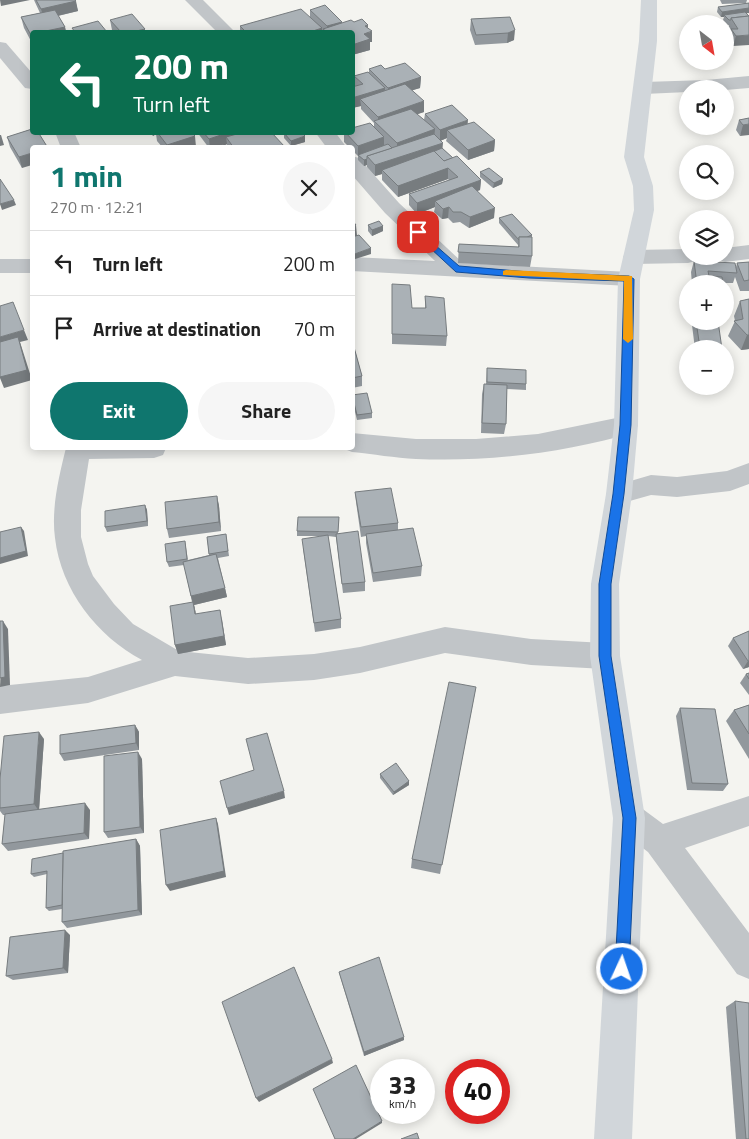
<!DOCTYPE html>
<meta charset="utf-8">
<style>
body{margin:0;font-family:"Titillium Web",sans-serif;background:#f6f6f6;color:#222;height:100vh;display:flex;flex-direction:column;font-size:19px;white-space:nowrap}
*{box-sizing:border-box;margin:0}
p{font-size:16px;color:#767676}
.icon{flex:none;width:28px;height:28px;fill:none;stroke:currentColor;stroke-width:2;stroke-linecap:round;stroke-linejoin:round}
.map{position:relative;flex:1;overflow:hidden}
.drawer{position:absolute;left:30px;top:145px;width:325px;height:305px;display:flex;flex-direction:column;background:#fff;border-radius:5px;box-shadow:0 2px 12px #0003}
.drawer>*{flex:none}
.hud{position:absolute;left:30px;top:30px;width:325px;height:105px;border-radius:5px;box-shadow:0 2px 12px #0003;background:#0b6e4f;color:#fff;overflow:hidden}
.needle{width:32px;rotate:149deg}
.buttons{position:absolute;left:679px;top:15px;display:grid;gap:10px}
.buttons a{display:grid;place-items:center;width:55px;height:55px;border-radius:50%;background:#fff;box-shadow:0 2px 12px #0003;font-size:25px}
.speed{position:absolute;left:370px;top:1059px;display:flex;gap:10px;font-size:25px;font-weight:700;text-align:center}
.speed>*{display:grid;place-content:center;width:65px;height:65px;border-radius:50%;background:#fff;box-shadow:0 2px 12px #0003;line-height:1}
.speed small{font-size:12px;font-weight:400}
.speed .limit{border:8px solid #d22;background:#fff;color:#111}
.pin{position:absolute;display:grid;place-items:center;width:42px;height:42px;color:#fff;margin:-21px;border-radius:10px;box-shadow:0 2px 8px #0006}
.me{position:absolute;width:55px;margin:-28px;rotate:3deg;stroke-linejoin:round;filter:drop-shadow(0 0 4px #0008)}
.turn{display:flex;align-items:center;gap:18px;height:105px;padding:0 20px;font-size:22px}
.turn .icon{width:65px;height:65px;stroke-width:2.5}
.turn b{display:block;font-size:35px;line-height:42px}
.round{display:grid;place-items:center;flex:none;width:52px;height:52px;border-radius:26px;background:#f6f6f6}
.summary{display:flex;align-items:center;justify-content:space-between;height:85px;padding:0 20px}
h1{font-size:30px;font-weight:700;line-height:38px;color:#0f766e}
.action{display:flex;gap:10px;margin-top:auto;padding:10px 20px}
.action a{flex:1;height:58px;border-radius:30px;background:#0f766e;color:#fff;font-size:20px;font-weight:700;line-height:58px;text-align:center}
.action a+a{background:#f6f6f6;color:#222}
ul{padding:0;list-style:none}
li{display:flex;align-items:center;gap:15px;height:65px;padding:0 20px;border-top:1px solid #e0e0e0}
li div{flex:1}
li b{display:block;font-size:19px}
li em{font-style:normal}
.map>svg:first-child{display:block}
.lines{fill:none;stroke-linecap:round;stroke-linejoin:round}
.street{fill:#c1c5c8;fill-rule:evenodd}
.secondary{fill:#d1d6da;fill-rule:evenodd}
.wall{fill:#92989d}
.shaded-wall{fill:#777c7f}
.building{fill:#aab1b6;stroke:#777c7f}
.route{fill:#1a73e8;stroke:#114b97}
.slow{fill:#f59e0b}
</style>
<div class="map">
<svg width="749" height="1139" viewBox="0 0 749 1139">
<rect width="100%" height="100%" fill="#f4f4f0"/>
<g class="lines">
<g class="street">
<polygon points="185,0 203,0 235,32 217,32"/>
<polygon points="0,42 6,43 32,73 32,89 25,88 0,58"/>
<polygon points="749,76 749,88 725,90 688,89 688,92 644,94 637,92 635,88 637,84 644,82 706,80"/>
<polygon points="55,132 74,132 81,148 61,148"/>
<polygon points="315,132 335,132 347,148 327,148"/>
<polygon points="352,156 359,158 399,203 463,263 629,272 637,274 640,279 637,284 629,286 352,271 352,257 435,261 385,213 352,175"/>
<polygon points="749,245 749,259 725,262 717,260 715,256 725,256 725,248"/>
<polygon points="688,249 688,256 699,256 696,261 688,263 634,264 626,262 623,257 626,252 634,250"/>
<rect x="0" y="259" width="32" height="14"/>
<path d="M626 416 635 418 638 425 635 432C565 453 489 462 416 459 395 458 373 454 352 452L342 448H352V433L416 439H476L538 434Z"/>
<path d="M66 448H166L163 455 154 458 89 459 81 510V537L88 564 93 576 114 604 133 624 179 651 248 658 314 654 360 647 445 627 531 639 605 643 615 647 620 656 615 665 605 669 531 665 445 653 360 673 314 680 248 684 175 676 88 703 0 714V686L88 677 142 660C97 636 61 590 55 538 51 509 59 476 66 448Z"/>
<polygon points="749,463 749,484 730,491 677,497 651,495 619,504 610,501 606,494 610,487 651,475 677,477 727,471"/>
<polygon points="749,796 749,826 685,848 749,933 749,979 737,974 648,852 618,829 613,818 618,807 629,802 640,807 663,824"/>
</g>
<polygon class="secondary" points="641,0 657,0 657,41 644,157 653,186 654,210 640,279 638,425 632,494 619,584 620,656 645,818 632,1139 594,1139 613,818 590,656 591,584 606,494 614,425 618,279 634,210 633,186 624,157 639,41"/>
</g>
<g class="wall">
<polygon points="34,0 75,0 78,11 58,16 65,27 66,32 32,32 32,43 24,28 21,17 40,13"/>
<polygon points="720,0 747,0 746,3 722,4"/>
<polygon points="749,3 749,13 747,13 733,46 728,40 730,32 728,28 729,25 728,25 723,20 724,17 721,17 717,12 718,7"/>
<polygon points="310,10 342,22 342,23 354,22 368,25 368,28 372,42 370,42 370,50 352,55 352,32 240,32 240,26 310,18"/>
<polygon points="510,17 514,40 507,43 475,45 470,30 471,19"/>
<polygon points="110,20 145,32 114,32 112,30"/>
<polygon points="369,69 385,69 421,77 420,88 412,90 424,112 417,114 424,120 425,114 468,124 495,140 494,151 468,160 446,141 447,138 440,141 442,148 453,158 481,180 480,190 477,191 494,218 469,228 460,222 453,223 448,218 442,219 434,212 435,207 417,214 409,205 409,194 449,180 448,179 398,197 382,180 382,174 375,176 367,167 367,165 364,166 358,160 358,156 352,150 352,148 350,148 344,142 344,132 352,132 374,127 374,123 361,109 361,106 352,108 352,87 354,87 354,76 369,72"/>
<polygon points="749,118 740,136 736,130 739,120"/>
<polygon points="32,129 22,168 10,147 7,137"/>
<polygon points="150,132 191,132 196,147 163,148 157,141 156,134 153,136"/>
<polygon points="197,132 238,132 238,134 271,133 285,148 227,148 227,144 224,146 225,148 209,148"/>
<polygon points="284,133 305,142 291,146 284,138"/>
<polygon points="480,172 503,179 502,184 493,188 480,177"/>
<polygon points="499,218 532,235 532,256 530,267 458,263 459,244 518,247 518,245 499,223"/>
<polygon points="368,225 383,226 383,231 372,236 368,231"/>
<polygon points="694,261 736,267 737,263 749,262 749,291 740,291 735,277 733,283 723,283 723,284 692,284 691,272"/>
<polygon points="392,284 412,308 425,308 425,296 447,336 446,346 392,344"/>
<polygon points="749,299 749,349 741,350 728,336 735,321 734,316 740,301"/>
<polygon points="693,321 696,321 722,349 695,349 692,325"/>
<polygon points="352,340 362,376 362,386 352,388"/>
<polygon points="487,368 526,384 526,390 507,389 506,424 504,434 481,433 482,394 484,384 486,384"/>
<polygon points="352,395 372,413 372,418 357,420 352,400"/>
<polygon points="355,492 398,523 398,530 422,566 421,576 373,582 366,543 366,536 361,537 356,502"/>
<polygon points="217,496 219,506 221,531 169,538 167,529"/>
<polygon points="145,505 147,510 148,526 107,532 105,527"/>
<polygon points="339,517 338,533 365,582 365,591 343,593 336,537 328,536 341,619 341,628 315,632 303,548 321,536 297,536 297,531"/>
<polygon points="226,534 229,556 218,558 227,597 194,605 196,614 222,619 226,645 178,654 175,645 192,602 184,565 169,567 167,562 185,541 188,560 209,555 207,537"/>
<polygon points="749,631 749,667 743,669 728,646 733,638"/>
<polygon points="749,673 749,695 740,683 746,674"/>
<polygon points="476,687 440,874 411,868 412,859"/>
<polygon points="749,705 749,759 726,721 734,710"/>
<polygon points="680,708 728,784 723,791 687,790 676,716"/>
<polygon points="135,725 139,732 139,750 64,761 60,754"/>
<polygon points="44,739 39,809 90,810 89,839 8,851 2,844 5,815 3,815 0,811 0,779"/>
<polygon points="142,759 144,833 108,838 104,832"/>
<polygon points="380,774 409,781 409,785 393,795 380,778"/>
<polygon points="136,839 140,846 142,915 67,928 62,922 62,909 49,911 46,908 47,874 34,877 31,874 63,853"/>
<polygon points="70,935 68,973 13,980 6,976"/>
<polygon points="339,972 404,1040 364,1056 340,976"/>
<polygon points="735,1001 749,1139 736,1139 726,1007"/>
</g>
<g class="shaded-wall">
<polygon points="0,0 30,0 1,6"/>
<polygon points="76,1 78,11 44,19 41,9"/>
<polygon points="749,8 749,13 726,16 724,15 724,17 721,17 722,12"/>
<polygon points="342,22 342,32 327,32 327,26"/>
<polygon points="368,25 368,33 372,31 372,42 370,42 370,50 352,55 352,45 365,26"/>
<polygon points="65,27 66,32 41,32"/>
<polygon points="322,28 322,32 310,32"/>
<polygon points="145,29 145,32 132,32"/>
<polygon points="515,30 514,40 507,43 508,33"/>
<polygon points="749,35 749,45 733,46 736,36"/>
<polygon points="421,77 420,88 388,98 388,88"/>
<polygon points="385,88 385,98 360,99 361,106 352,108 352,98"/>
<polygon points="424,101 424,112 380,127 378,125 378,117"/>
<polygon points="468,120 467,131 447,130 447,138 440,141 440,130"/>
<polygon points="749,124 749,135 740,136 743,125"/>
<polygon points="435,129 434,140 397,154 397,143"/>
<polygon points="152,132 156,132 156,134 153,136"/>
<polygon points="230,132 238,132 239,141 226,137 227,144 218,148 210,148 209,139"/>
<polygon points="0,135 1,135 4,145 0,146"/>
<polygon points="195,136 196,147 168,148 167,145"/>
<polygon points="305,136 305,142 291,146 291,141"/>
<polygon points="384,137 384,148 358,155 358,156 358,146"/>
<polygon points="495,140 494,151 468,160 468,150"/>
<polygon points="443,143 442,154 382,170 382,174 375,176 375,165"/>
<polygon points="32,153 32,165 22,168 19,157"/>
<polygon points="367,159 367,165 364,166 364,160"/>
<polygon points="456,161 456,167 448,169 448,179 398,197 398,186"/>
<polygon points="503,179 502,184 493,188 494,183"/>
<polygon points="481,180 480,190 439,205 435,201 435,207 417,214 417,203"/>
<polygon points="14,200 16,205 2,210 0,204"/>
<polygon points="449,207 448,218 442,219 443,209"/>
<polygon points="495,208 494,218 469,228 470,217"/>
<polygon points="356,225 357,236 352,237 352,226"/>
<polygon points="383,226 383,231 372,236 372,230"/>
<polygon points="371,248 371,254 352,260 352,255"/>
<polygon points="24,330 28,340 20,342 32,380 4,388 0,378 0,337"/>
<polygon points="747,335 749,335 749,349 741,350"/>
<polygon points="217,496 219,506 221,531 219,522"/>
<polygon points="145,505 147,510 148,526 147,521"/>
<polygon points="21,527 24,531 28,556 0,564 0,558"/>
<polygon points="225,588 227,597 194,605 198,623 191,596"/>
<polygon points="220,610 226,645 178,654 175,645"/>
<polygon points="3,621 8,629 10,685 0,687"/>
<polygon points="748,661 749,661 749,667 743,669"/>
<polygon points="135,725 139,732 139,750 136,743"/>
<polygon points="39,732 44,739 39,811 34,804"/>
<polygon points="138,752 142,759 144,833 140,827"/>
<polygon points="409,781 409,785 393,795 394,792"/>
<polygon points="284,791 285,798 229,815 227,808"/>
<polygon points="85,803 90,810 89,839 84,833"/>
<polygon points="216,818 218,824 226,877 170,891 166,885"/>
<polygon points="136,839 140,846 142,915 138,910"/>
<polygon points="65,930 70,935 68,973 63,968"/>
<polygon points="404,1037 404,1040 364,1056 364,1052"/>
<polygon points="332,1059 333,1063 259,1102 256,1098"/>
<polygon points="382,1121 382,1123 356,1139 353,1139"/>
</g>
<g class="building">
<polygon points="36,0 75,0 76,1 41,9"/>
<polygon points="749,3 749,8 722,12 718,7"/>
<polygon points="325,5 342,22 327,26 310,10"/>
<polygon points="301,9 322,28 310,32 246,32 240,26"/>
<polygon points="55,10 65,27 41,32 32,32 32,34 31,35 21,17"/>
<polygon points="745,12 749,16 731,18 731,20 729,20 724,15"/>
<polygon points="132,14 145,29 132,32 121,32 110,20"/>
<polygon points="749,16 749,35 736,36 731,29 738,29 731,18"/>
<polygon points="510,17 515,30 508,33 476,35 471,19"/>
<polygon points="362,19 368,25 365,26 372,31 364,34 370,39 352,45 352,32 327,32 323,29 351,20 354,22"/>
<polygon points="98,21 107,32 75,32 72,28"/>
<polygon points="405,63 421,77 388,88 369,69 381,65 385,69"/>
<polygon points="368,72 385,88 352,98 352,87 363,84 354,76"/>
<polygon points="405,84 424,101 378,117 360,99"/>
<polygon points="452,105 468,120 440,130 425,114"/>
<polygon points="411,109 435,129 397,143 374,121"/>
<polygon points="749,118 749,124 743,125 739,120"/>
<polygon points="474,122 495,140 468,150 447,130"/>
<polygon points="370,123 384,137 358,146 345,132 352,132 352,128"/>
<polygon points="32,129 32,132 38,132 48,148 32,148 32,153 19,157 7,137"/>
<polygon points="157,132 191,132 195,136 167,145"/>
<polygon points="203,132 230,132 209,139"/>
<polygon points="244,132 271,132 285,147 234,148 226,137"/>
<polygon points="301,132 305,136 291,141 284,133"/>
<polygon points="434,134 443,143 375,165 367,156"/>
<polygon points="223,144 225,148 213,148"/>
<polygon points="388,144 392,148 367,156 367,159 364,160 358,155"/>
<polygon points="442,148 453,158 444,161 434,151 430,153"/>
<polygon points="434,151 444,161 457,156 481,180 417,203 409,194 458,177 448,168 398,186 382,170"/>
<polygon points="489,168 503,179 494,183 480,172"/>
<polygon points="0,179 14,200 0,204"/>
<polygon points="472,186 495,208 470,217 461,212 453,212 449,207 443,209 435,201"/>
<polygon points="512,214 532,235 527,237 519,237 519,240 499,218"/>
<polygon points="352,220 356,225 352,226"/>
<polygon points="379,221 383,226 372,230 368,225"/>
<polygon points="359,235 371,248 352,255 352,237"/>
<polygon points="519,237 532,237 532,256 458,252 459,244 519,247"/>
<polygon points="694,261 735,263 737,273 708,271 709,276 722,277 723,284 697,284"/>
<polygon points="749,262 749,280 744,281 737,263"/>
<polygon points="392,284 410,285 412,308 426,308 425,296 444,298 447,336 392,334"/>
<polygon points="749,299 749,335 747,335 734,321 743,319 740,301"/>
<polygon points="13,302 24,330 0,337 0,306"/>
<polygon points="696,321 718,321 722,349 700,348"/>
<polygon points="18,337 27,370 0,377 0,342"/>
<polygon points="352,340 362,376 352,378"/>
<polygon points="487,368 526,370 526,384 487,382"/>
<polygon points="484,384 507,385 506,424 482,423"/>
<polygon points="367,393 372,413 357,415 352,395"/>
<polygon points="391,488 398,523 361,527 355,492"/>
<polygon points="217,496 219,522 167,529 165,502"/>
<polygon points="145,505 147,521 105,527 105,511"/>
<polygon points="298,517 339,517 338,532 297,531"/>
<polygon points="21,527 26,551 0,558 0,532"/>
<polygon points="413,528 422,566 373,573 366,534"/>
<polygon points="358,531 365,582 342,584 336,534"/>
<polygon points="226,534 228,551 209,554 207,537"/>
<polygon points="328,535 341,619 314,623 302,539"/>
<polygon points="185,541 187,559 167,562 165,544"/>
<polygon points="216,554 225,588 191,596 183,562"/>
<polygon points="193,602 195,614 220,610 224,636 175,645 170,606"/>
<polygon points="0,621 3,621 5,677 0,678"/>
<polygon points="749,631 749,661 748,661 733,638"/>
<polygon points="749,673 749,679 746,674"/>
<polygon points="449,682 476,687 442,865 412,859"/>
<polygon points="749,705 749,734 734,710"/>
<polygon points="680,708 715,709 728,784 692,783"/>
<polygon points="135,725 136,743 60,754 60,735"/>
<polygon points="39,732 34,804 0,808 0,779 4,736"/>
<polygon points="267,733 284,791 227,808 220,781 254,770 246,739"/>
<polygon points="138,752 140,827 104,832 104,756"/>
<polygon points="396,763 409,781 394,792 380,774"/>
<polygon points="85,803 84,833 2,844 5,814"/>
<polygon points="216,818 224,871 166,885 160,830"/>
<polygon points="136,839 138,910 62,922 63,851"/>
<polygon points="63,853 62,905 46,908 47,871 31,874 32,859"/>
<polygon points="65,930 63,968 6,976 10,937"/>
<polygon points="379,957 404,1037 364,1052 339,972"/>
<polygon points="294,967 332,1059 256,1098 222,1002"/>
<polygon points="735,1001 749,1003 749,1139 746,1139"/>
<polygon points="356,1065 382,1121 353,1139 335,1139 313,1089"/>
<polygon points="417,1133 419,1139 401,1139"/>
</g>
<polygon class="route" points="418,230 459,266 529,272 629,276 634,279 631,425 624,494 611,584 611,656 636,818 629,969 627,974 622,976 617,974 615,969 623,818 599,656 599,584 613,494 620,425 624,281 529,278 456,272 415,234 413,232"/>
<polygon class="slow" points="506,270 632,276 633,339 628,343 623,339 624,281 503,275 503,271"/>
</svg>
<div class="buttons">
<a><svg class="needle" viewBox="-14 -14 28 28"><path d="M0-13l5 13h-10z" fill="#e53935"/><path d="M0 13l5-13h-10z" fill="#767676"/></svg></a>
<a><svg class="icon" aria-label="sound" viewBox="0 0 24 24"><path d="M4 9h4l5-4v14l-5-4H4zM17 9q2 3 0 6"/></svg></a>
<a><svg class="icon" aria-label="search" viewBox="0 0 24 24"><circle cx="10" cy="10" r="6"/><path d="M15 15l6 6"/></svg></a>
<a><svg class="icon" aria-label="layers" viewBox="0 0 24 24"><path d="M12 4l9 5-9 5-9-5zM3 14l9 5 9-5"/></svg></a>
<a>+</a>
<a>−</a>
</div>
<div class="speed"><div>33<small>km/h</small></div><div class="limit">40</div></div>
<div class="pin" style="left:418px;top:232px;background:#d93025"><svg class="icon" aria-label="arrive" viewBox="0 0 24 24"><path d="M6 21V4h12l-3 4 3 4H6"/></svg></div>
<svg class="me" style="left:622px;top:969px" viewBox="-20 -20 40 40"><circle r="17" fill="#1a73e8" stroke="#fff" stroke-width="3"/><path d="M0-11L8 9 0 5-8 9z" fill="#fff"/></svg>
<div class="hud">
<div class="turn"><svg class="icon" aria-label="left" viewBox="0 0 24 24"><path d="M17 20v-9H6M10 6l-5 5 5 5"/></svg><div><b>200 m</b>Turn left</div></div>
</div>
<section class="drawer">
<div class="summary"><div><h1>1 min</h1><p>270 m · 12:21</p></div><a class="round"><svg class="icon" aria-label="close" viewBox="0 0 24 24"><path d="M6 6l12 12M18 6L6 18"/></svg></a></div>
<ul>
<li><svg class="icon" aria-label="left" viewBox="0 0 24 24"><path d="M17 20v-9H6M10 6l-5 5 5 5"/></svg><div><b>Turn left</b></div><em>200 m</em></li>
<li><svg class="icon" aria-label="arrive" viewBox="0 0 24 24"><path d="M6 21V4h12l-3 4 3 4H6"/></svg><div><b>Arrive at destination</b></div><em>70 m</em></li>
</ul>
<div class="action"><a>Exit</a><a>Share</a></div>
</section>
</div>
